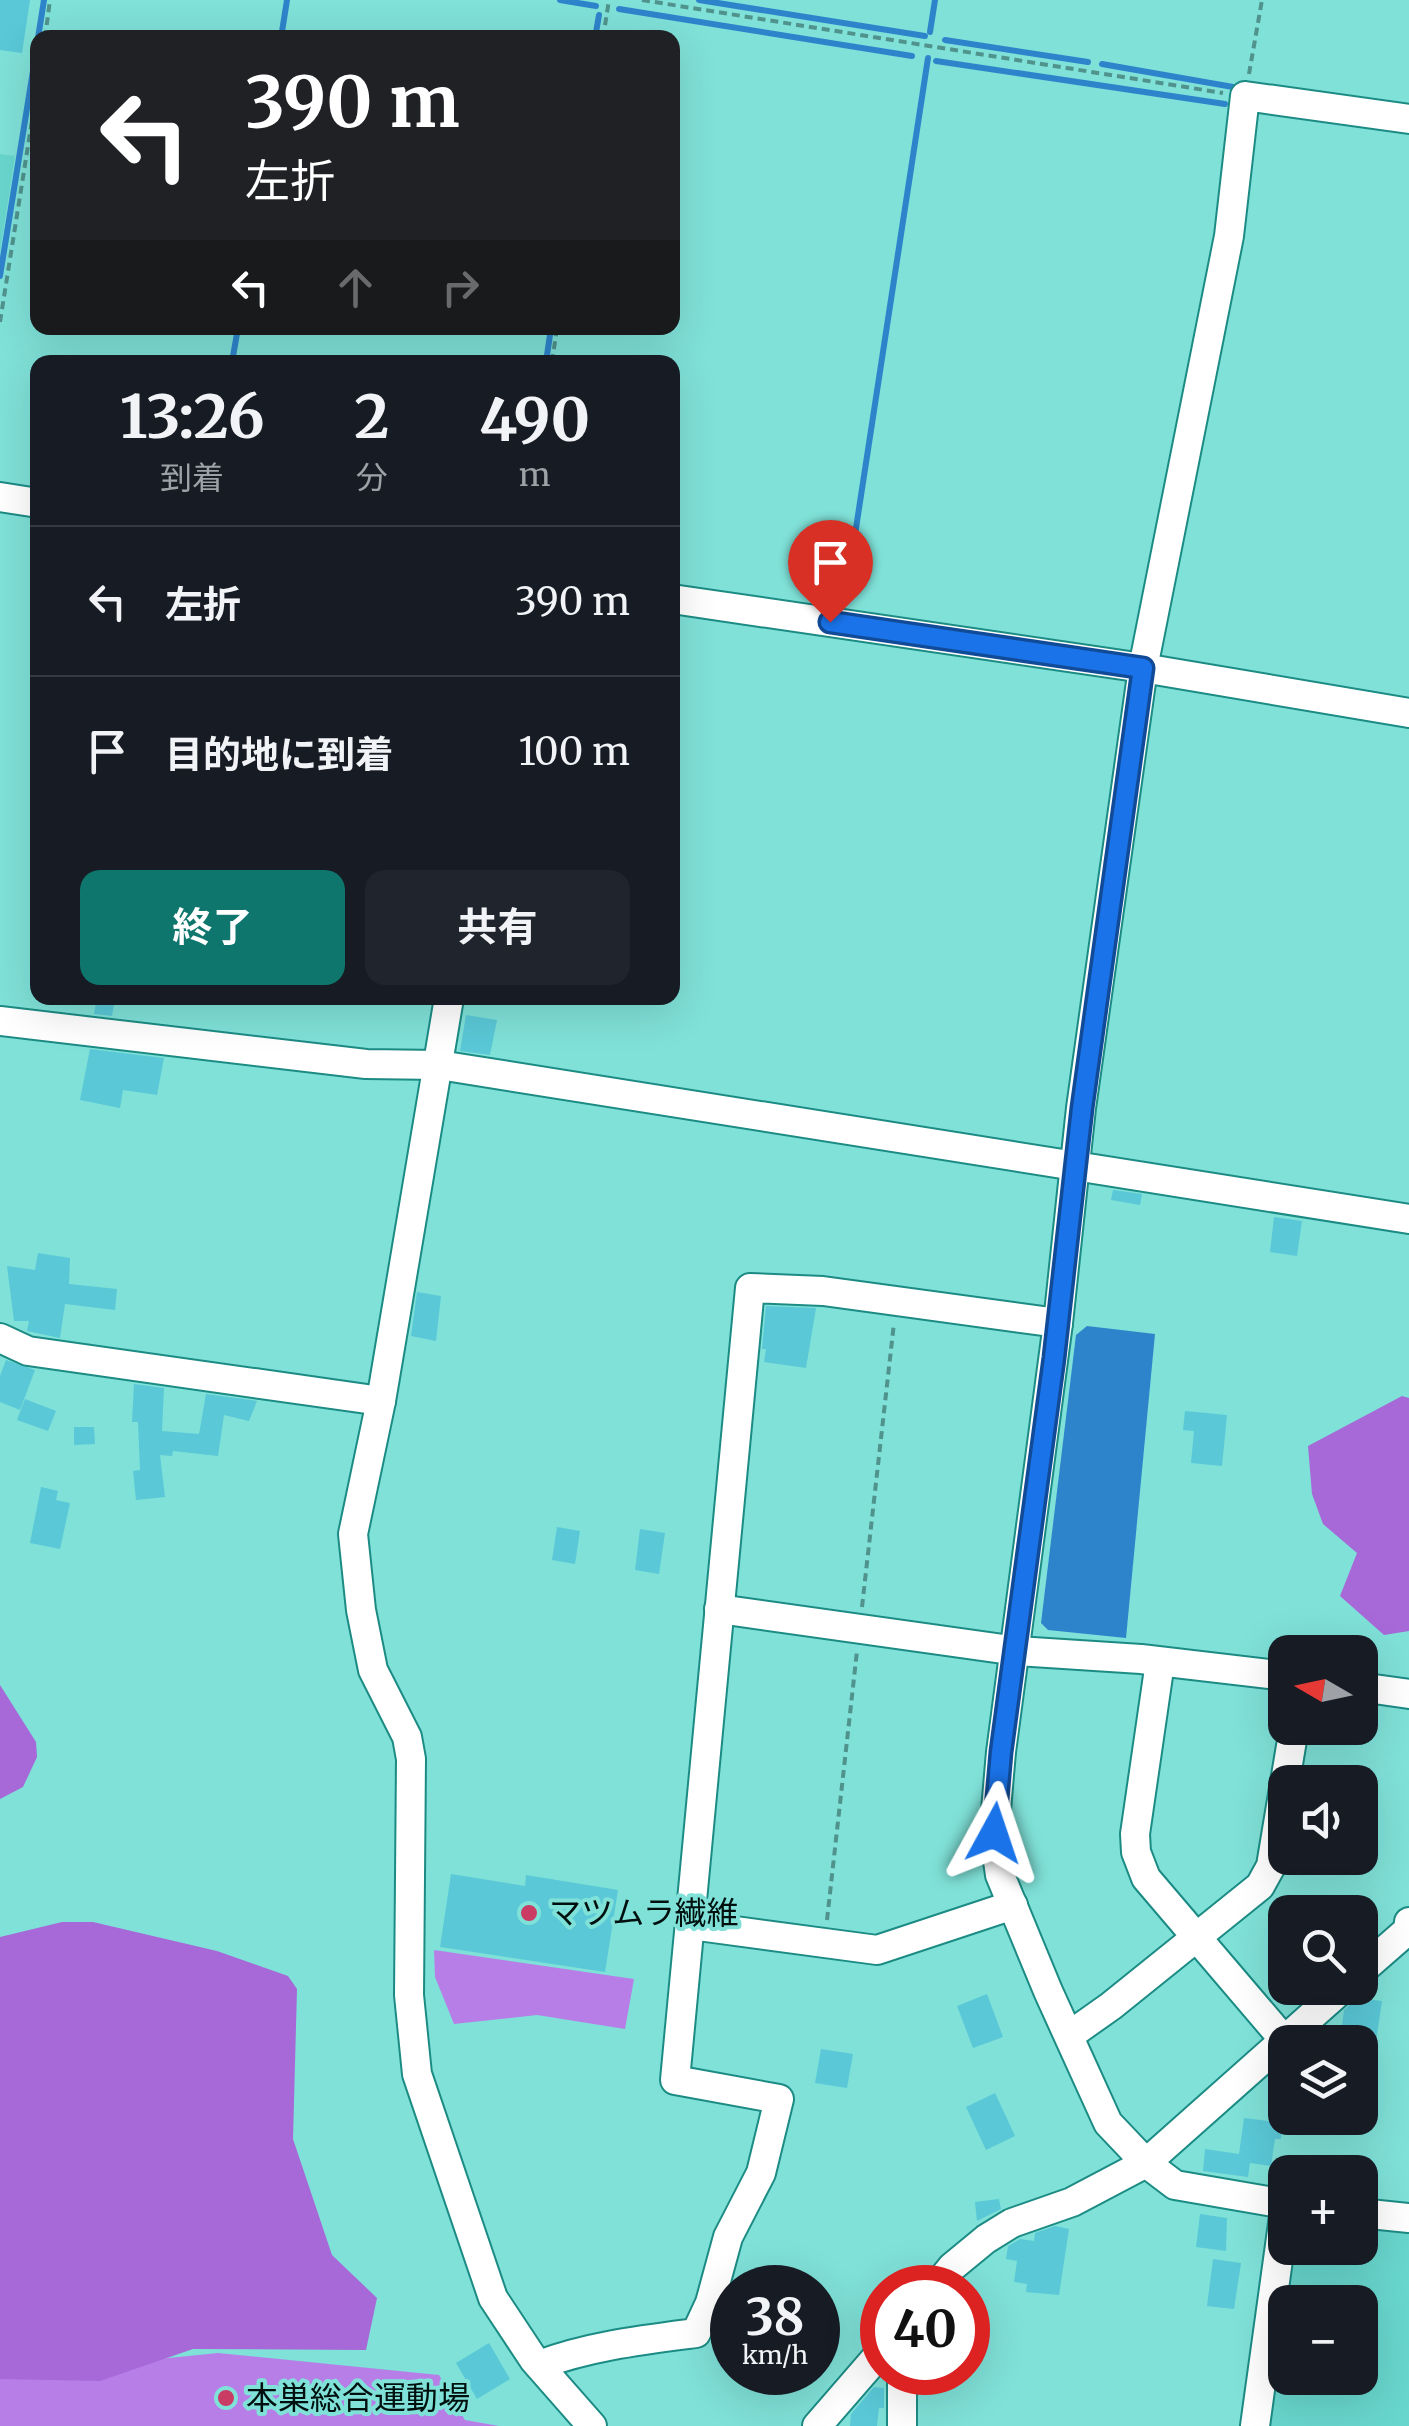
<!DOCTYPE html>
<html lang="ja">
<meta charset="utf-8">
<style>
body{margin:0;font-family:Merriweather,"Noto Sans JP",serif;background:#20242c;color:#f1f3f6;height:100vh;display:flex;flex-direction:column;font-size:38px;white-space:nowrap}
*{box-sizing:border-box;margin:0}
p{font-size:32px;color:#9ea1a6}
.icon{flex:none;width:55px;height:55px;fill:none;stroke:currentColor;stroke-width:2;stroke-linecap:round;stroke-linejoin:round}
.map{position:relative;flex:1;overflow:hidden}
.sheet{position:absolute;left:30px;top:355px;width:650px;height:650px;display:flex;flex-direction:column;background:#171b24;border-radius:20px;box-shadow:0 10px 40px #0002}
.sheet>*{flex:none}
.top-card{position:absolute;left:30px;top:30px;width:650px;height:305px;border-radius:20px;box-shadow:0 10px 40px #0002;background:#202124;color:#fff;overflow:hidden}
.needle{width:65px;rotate:279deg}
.buttons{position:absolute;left:1268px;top:1635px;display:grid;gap:20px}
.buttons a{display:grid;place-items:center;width:110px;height:110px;border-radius:20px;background:#171b24;box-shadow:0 10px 40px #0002;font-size:50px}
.speed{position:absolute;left:710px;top:2265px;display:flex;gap:20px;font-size:50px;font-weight:700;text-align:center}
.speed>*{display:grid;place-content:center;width:130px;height:130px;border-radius:50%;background:#171b24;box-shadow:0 10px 40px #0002;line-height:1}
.speed small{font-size:25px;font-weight:400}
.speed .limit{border:15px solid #d22;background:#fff;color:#111}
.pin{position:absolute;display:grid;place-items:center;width:85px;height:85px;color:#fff;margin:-102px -42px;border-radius:50% 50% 50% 0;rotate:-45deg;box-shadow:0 0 10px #0007}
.pin .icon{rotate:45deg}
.me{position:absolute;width:110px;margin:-55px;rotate:5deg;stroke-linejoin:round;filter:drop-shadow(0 0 8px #0008)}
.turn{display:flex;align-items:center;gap:35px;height:210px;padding:0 50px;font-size:45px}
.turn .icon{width:130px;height:130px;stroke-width:2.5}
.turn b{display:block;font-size:70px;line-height:85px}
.lanes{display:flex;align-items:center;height:95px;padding:0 50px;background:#0003;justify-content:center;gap:50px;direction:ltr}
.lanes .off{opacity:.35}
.eta{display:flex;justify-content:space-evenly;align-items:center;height:170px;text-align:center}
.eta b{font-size:60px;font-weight:700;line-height:70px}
.primary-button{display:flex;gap:20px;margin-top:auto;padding:20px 50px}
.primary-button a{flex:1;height:115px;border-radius:20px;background:#0f766e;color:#fff;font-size:40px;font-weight:700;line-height:115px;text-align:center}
.primary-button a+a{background:#20242c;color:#f1f3f6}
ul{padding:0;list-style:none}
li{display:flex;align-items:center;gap:30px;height:150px;padding:0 50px;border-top:2px solid #363941}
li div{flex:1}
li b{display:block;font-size:38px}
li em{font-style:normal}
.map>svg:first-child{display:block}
.built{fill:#68d6cd;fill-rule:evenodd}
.green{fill:#b87ee8}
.forest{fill:#a769d8}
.water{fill:#2e84cb}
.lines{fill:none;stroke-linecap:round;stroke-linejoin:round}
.stream{stroke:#2e84cb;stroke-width:6}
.building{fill:#5ac8d7}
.minor-casing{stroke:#1c8b84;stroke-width:32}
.path{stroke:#50938d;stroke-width:4;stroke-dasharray:8 5;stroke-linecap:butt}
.minor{stroke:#fff;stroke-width:28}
.route-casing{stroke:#114b97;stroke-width:25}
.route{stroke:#1a73e8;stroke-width:18}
.poi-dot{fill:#cb3c64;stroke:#7fe1d8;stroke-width:4}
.labels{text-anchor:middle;stroke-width:8;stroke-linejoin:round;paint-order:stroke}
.poi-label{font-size:32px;fill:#00100e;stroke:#7fe1d8;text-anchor:start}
</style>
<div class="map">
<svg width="1409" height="2426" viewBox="0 0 1409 2426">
<rect width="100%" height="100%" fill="#7fe1d8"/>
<g class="built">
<polygon points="0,154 15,156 0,252"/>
<path d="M1360 2222 1409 2229V2426H1264L1286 2248H1360ZM1285 2302H1360V2378H1285Z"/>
</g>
<g class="green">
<polygon points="434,1950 634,1979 625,2029 537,2015 454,2024 435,1977"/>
<polygon points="218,2353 439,2375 465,2420 499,2426 0,2426 0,2375"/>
</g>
<g class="forest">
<polygon points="1402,1396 1409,1398 1409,1631 1384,1635 1340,1596 1357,1553 1323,1524 1312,1494 1308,1446"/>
<polygon points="0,1685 36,1742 37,1757 23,1787 0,1799"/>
<polygon points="62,1922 93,1922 217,1951 288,1976 297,1989 293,2139 332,2255 377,2298 366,2350 193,2349 100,2381 0,2379 0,1937"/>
</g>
<polygon class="water" points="1087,1326 1155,1334 1126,1638 1048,1630 1041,1623 1076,1335"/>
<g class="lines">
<g class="stream">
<polyline points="560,0 596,6"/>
<polyline points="699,0 925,36"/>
<polyline points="619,9 912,56"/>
<polyline points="930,32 935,0"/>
<polyline points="38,38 44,0"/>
<polyline points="281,38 287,0"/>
<polyline points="595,38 599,15"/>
<polyline points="945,40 1088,62"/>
<polyline points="936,61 1225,104"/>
<polyline points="1102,64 1233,87"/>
<polyline points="0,276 38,40"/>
<polyline points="232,362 238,328"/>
<polyline points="546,362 551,328"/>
<polyline points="845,600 928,58"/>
</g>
</g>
<g class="building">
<polygon points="0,0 30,0 22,53 0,50"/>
<polygon points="97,998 115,998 112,1016 94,1014"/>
<polygon points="466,1015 497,1020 490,1055 460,1051"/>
<polygon points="90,1049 164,1058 157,1095 123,1090 120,1108 80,1100"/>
<polygon points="1113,1190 1142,1194 1140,1205 1111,1200"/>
<polygon points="1274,1217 1302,1221 1297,1256 1270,1252"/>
<polygon points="38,1253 70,1258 69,1284 117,1289 115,1310 65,1304 60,1338 27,1331 29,1321 14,1321 7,1266 35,1270"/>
<polygon points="417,1292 441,1296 436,1341 411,1336"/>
<polygon points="766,1306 816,1308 806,1368 764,1362 766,1349 762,1349"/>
<polygon points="6,1360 35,1370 20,1410 0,1402 0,1376"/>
<polygon points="134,1384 164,1388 162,1431 199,1434 206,1394 257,1401 249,1421 224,1415 218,1456 173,1451 172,1456 160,1455 165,1497 136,1500 133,1471 140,1470 138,1422 132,1422"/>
<polygon points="25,1399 56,1411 48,1431 17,1420"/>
<polygon points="1185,1411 1227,1415 1222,1466 1191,1463 1194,1431 1183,1430"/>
<polygon points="74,1427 94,1427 95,1444 74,1445"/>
<polygon points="41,1487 58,1491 56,1500 70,1503 60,1549 30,1543"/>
<polygon points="557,1527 580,1531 575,1564 552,1560"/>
<polygon points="640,1529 665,1533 659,1574 635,1570"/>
<polygon points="451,1874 525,1886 526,1875 618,1890 605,1972 440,1947"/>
<polygon points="987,1994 1003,2037 973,2048 957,2006"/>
<polygon points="1357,1998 1382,2001 1375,2048 1360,2046 1360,2042 1340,2042 1344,2010"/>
<polygon points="821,2049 853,2054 847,2088 815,2083"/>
<polygon points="995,2093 1015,2136 986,2150 966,2107"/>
<polygon points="1244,2118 1283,2123 1281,2139 1275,2139 1271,2166 1250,2163 1248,2177 1203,2171 1205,2149 1239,2154"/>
<polygon points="999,2199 1001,2209 977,2221 975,2202"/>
<polygon points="1200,2214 1227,2218 1226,2251 1196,2247"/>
<polygon points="1055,2226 1069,2229 1059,2295 1026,2292 1027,2284 1014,2282 1017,2261 1006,2259 1008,2246 1020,2239 1034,2241 1035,2233"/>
<polygon points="1213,2259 1241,2263 1234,2309 1207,2306"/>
<polygon points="489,2343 510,2379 477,2399 456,2363"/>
<polygon points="874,2387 884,2388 884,2408 879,2408 877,2426 850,2426 851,2414"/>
</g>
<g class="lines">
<g class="minor-casing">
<g id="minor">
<polyline points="0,497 38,503"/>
<polyline points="672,599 1143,668 1409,713"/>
<polyline points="449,998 381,1401 353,1534 361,1610 373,1670 407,1737 411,1759 409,1995 417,2074 493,2298 534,2360 592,2426"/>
<polyline points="0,1021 366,1064 439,1065 1409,1219"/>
<polyline points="0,1338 28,1351 381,1401"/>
<polyline points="719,1609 1017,1651 1141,1659 1285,1676"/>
<polyline points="1160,1662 1135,1834 1136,1852 1146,1878 1285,2041"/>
<polyline points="1360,1687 1409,1694"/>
<polyline points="691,1925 877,1950 1013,1905"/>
<polyline points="1360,1972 1408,1930 1409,1922"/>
<polyline points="1070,2035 1111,2006 1260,1886 1271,1866 1294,1728"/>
<polyline points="1285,2204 1175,2185 1146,2163 1108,2123 1048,1991 1000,1875 994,1833 1001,1752 1058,1323 1081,1108 1143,668 1229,236 1245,96 1409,119"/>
<polyline points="1360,2213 1409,2218"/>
<polyline points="935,2288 952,2267 986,2239 1012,2223 1072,2202 1146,2163 1343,1988"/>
<path d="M539 2365C590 2346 642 2340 696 2333L710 2303 728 2237 761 2173 779 2099 675 2080 750 1288 823 1291 1058 1323"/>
<polyline points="817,2426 882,2351"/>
<polyline points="902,2426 902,2372"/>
<polyline points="1255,2426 1285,2209"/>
</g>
</g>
<g class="path">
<polyline points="642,0 1223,93"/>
<polyline points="45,38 50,0"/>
<polyline points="603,38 609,0"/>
<polyline points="1249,74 1262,0"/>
<polyline points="0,322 38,83"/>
<polyline points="552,362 557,328"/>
<polyline points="862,1607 894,1323"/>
<polyline points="827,1920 857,1651"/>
</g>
<use href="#minor" class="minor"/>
</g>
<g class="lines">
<g class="route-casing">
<polyline id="route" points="830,622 1143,668 1082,1108 1054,1358 1001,1752 994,1833"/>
</g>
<use href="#route" class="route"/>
</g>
<g class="poi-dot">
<circle cx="529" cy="1913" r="10"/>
<circle cx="226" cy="2398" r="10"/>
</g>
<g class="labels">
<g class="poi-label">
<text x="549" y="1924">マツムラ繊維</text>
<text x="246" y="2409">本巣総合運動場</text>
</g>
</g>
</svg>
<div class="buttons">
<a><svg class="needle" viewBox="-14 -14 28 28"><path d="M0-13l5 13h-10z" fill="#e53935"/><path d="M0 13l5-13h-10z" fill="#9ea1a6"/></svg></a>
<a><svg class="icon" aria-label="sound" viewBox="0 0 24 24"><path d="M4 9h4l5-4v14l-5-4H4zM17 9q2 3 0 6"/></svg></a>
<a><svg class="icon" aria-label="search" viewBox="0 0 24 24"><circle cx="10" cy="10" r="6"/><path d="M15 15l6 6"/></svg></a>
<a><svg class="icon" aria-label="layers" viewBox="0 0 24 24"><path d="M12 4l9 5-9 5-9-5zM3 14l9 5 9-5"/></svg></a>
<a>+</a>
<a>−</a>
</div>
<div class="speed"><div>38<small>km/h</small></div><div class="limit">40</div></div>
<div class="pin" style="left:830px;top:622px;background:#d93025"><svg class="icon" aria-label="arrive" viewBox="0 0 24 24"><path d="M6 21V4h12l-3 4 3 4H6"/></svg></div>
<svg class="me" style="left:994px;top:1833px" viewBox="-20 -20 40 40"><path d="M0-17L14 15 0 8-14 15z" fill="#1a73e8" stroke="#fff" stroke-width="4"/></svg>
<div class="top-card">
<div class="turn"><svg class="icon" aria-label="left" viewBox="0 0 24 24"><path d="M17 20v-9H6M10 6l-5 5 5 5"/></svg><div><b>390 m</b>左折</div></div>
<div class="lanes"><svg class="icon" aria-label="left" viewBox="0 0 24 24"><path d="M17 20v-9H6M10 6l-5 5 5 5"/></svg><svg class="icon off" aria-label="ahead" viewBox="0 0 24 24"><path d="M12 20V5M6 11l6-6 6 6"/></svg><svg class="icon off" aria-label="right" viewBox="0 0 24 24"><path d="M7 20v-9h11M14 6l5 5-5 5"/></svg></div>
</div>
<section class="sheet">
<div class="eta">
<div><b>13:26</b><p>到着</p></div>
<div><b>2</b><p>分</p></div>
<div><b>490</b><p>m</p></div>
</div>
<ul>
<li><svg class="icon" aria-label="left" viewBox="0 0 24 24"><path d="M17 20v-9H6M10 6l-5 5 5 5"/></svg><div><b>左折</b></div><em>390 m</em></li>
<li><svg class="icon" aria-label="arrive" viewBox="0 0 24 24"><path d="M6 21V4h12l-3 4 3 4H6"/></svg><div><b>目的地に到着</b></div><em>100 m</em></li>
</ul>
<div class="primary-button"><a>終了</a><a>共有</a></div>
</section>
</div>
